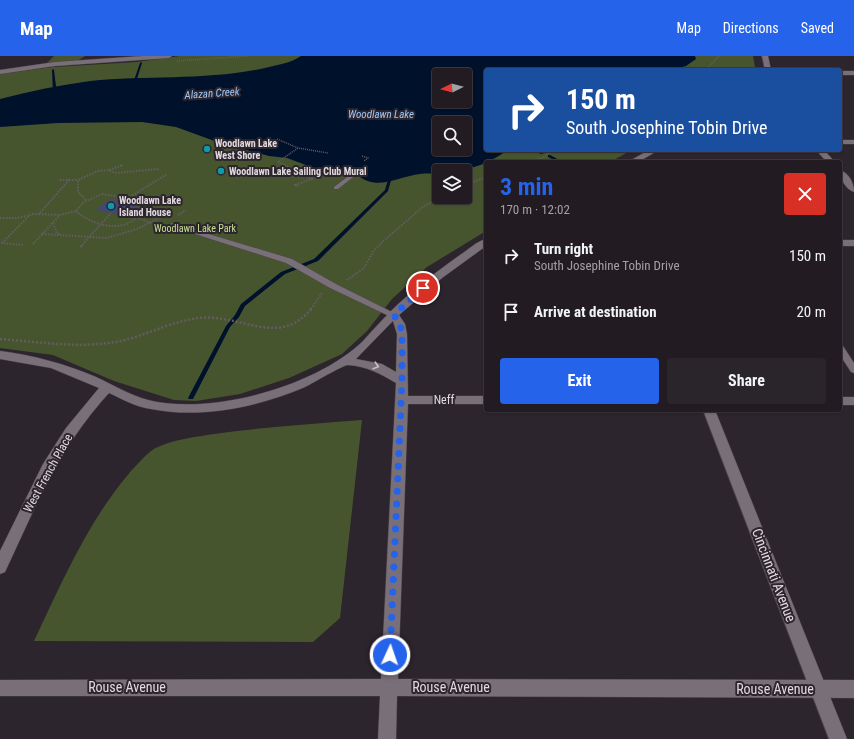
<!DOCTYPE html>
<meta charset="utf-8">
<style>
body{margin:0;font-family:"Roboto Condensed",sans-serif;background:#2a252a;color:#f1f3f6;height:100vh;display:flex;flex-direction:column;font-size:15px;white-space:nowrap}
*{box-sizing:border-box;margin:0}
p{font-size:13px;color:#a2a1a5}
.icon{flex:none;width:22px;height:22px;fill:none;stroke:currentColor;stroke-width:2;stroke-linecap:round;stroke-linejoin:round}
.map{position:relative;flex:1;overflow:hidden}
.side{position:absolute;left:484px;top:104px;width:358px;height:252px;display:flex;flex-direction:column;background:#221c22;border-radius:4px;box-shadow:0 1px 3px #0004,0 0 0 1px #3f3a40}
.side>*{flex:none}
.banner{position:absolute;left:484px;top:12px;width:358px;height:84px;border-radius:4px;box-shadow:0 1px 3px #0004,0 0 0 1px #3f3a40;background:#1a4fa0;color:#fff;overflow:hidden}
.needle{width:26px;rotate:264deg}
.buttons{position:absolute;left:432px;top:12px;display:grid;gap:8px}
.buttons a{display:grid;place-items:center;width:40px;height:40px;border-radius:4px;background:#221c22;box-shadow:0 1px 3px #0004,0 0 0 1px #3f3a40;font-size:20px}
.pin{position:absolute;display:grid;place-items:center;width:34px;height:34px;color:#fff;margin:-17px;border:2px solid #fff;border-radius:50%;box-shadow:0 1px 4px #0007}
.me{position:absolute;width:44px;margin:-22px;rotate:3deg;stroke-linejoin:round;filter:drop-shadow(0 0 3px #0008)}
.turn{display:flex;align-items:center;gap:14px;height:84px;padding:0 16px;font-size:18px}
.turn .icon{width:52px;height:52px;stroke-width:2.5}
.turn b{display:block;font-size:28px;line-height:34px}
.round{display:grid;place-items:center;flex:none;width:42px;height:42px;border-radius:4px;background:#2a252a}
.headline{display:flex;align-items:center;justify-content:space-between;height:68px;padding:0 16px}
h1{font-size:24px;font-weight:700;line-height:30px;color:#2563eb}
.primary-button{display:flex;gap:8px;margin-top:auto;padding:8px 16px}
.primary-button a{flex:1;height:46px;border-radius:4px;background:#2563eb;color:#fff;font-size:16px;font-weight:700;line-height:46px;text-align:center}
.primary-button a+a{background:#2a252a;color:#f1f3f6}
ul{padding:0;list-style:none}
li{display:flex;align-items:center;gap:12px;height:56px;padding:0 16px}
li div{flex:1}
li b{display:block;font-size:15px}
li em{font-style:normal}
header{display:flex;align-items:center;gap:24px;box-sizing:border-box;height:56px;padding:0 20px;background:#2563eb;color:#fff}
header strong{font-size:19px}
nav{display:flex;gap:22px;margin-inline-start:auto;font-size:14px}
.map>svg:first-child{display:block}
.green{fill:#47552f;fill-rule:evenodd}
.water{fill:#00112b;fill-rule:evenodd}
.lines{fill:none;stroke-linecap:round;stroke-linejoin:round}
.stream{fill:#00112b;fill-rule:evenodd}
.building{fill:#444675}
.lane-casing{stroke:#4b434a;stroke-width:1}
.street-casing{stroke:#4b434a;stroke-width:1}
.secondary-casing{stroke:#4b434a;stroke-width:1}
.path-far2{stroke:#635c63;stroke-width:1.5;stroke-dasharray:1 1;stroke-linecap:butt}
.path-far1{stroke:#635c63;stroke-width:2;stroke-dasharray:1.5 1.5;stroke-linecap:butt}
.path{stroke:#635c63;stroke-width:2.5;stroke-dasharray:2 2;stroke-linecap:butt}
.lane{fill:#796f78;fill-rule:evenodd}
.street{fill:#796f78;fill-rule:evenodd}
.secondary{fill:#796f78;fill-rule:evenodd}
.oneway{stroke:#c6bfc5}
.route{stroke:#2563eb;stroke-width:7;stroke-dasharray:0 12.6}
.culture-dot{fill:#0f9aa8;stroke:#2d252d;stroke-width:1.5}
.labels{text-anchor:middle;stroke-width:4;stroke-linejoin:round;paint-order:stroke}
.far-poi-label{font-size:10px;font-weight:bold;fill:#e0dadf;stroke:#2d252d;text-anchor:start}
.far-park-label{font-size:10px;fill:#c4e292;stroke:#2d252d}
.far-water-label{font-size:11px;font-style:italic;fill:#9bc9fb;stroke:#2d252d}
.street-label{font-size:12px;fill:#e0dadf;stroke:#2d252d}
.near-street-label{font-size:14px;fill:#e0dadf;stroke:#2d252d}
</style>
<header>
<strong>Map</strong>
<nav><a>Map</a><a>Directions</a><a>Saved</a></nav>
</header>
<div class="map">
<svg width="854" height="683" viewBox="0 0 854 683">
<rect width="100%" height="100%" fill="#2d252d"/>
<g class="green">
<polygon points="54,0 85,0 77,5 47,7"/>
<path d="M180 0H753L755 11 754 14H486V94H632L610 106H486V175L427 211 392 243 367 275 342 298 289 322 240 338 196 345 174 344 114 325 53 299 0 292V18L53 11 137 6ZM439 19H465V45H439ZM439 67H465V93H439ZM439 115H465V141H439Z"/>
<path d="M362 364 340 562 313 586 34 585C62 526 88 465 131 415 139 407 148 395 158 391 175 383 196 381 214 378 263 371 313 368 362 364Z"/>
</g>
<path class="water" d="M301 0H695L696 3 686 10 670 14H486V94H508C484 110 469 115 439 115V117C433 118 426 117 420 118 400 120 376 136 358 119L362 114 354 112 350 115 317 113 287 102 269 100 220 87 176 71 142 66 58 67 0 71V43C30 35 60 29 90 25 149 19 211 25 269 11 281 8 291 7 301 0ZM439 19H465V45H439ZM439 67H465V93H439Z"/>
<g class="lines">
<g class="stream">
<polygon points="141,6 142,7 135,29 132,30 140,7"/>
<polygon points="53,13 54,14 57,38 55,39 53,38 52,14"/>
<polygon points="532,94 537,94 544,97 541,98"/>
<polygon points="548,99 550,99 563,106 558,106 548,101"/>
<polygon points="389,120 392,121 388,135 318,205 285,218 245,250 239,261 230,271 193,343 189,343 188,342 226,270 235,259 241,248 281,216 314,203 385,134"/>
</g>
</g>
<polygon class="building" points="111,143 148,154 148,156 113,158 96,153"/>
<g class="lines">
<g class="lane-casing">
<g id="lane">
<polygon points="359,112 361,113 361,115 338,133 334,133 334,131"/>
<polygon points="172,167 292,203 336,228 398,259 394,261 391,261 330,232 286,207 170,170 169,169"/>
<polygon points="840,289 843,290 854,307 854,317 851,316 840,299"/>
</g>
</g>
<g class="street-casing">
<g id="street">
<polygon points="143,0 172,0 169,2 55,10 0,18 0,14 55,6"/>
<rect x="840" y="15" width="14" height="4"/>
<rect x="840" y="84" width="14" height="4"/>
<polygon points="816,94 824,94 835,106 827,106"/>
<path d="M840 114C849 117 854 127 854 136 845 133 840 122 840 114Z"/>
<path d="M486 183V190L442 222 399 259 405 268 407 278 408 340H486V348H408L398 623 854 624V642L397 640 396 683H378L380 640H0V624L381 623 396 327C381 318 366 310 348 309 343 309 313 327 305 331 258 351 202 363 151 353 136 351 122 343 109 337 58 393 37 448 5 516L0 518V495L43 408 66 372 99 332 51 312 0 303V295C33 299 65 308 96 321 113 329 130 339 148 344 211 360 317 330 363 285 372 275 381 265 390 256 411 235 436 216 460 199 468 194 477 185 486 183ZM393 265 397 278 396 316 382 308 356 303Z"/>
<rect x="840" y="184" width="14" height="6"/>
<rect x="840" y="341" width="14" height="8"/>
</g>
</g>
<g class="secondary-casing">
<g id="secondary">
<polygon points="762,0 768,0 771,14 765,14"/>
<polygon points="649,94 659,94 638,106 628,106"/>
<polygon points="703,354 715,354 847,683 829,683"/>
</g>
</g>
<g class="path-far2">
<polyline points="177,5 248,0"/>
<polyline points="706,14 719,0"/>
<polyline points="277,83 298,92 328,97"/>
<polyline points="362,100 368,102 364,105"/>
<polyline points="528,106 544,101 553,94"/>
<polyline points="120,110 123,109"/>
<polyline points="286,110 278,106 298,92"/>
</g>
<g class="path-far1">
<polyline points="284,109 312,123 295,129 300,130"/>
<polyline points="109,114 123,109"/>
<polyline points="69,124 78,124"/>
<polyline points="465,129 486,121"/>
<path d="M102 138 134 143 142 152C132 180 93 171 76 155L84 146Z"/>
<polyline points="86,144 78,136 78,124 98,115 108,114 115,117 159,113"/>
<polyline points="122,146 167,118"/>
<polyline points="39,158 60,159"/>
<polyline points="178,159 186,154"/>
<polyline points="0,162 17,162 30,159"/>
<polyline points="138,162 161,171"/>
<polyline points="53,167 57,177 61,179"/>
<polyline points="42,178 107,182 137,173 167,158 171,159"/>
<polyline points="33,188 60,159 76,155"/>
<polyline points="23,189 2,187 31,158 39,158 69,124 58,124"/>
<polyline points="82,191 81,190 111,157"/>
<polyline points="347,224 364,212 373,196 383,185 423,151 439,141"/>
<polyline points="311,253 322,237"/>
</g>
<path class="path" d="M0 283C40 286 81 293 121 285 147 279 172 265 199 262 240 257 279 293 312 252"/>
<use href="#lane" class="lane"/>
<use href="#street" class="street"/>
<use href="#secondary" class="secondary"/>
</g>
<defs><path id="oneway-chevron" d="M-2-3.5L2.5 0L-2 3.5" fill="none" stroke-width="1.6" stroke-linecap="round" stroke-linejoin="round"/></defs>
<use class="oneway" href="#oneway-chevron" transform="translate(376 310) rotate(18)"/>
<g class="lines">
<polyline class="route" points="390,599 402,325 402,278 400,268 394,259 423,232"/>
</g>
<g class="culture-dot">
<circle cx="207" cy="93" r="4"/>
<circle cx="221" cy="115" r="4"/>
<circle cx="111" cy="150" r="4"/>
</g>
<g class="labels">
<g class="far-poi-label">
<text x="215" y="91">Woodlawn Lake<tspan x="215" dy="12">West Shore</tspan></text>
<text x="229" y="119">Woodlawn Lake Sailing Club Mural</text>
<text x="119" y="148">Woodlawn Lake<tspan x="119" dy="12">Island House</tspan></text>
</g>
<g class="far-park-label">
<text x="195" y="176">Woodlawn Lake Park</text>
</g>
<g class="far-water-label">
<text transform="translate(212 37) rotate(-4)" y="4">Alazan Creek</text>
<text x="381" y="62">Woodlawn Lake</text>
</g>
<g class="street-label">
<text x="444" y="348">Neff</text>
<text transform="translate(48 417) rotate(-61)" y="4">West French Place</text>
</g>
<g class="near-street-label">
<text transform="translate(774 519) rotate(69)" y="5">Cincinnati Avenue</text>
<text x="127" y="636">Rouse Avenue</text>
<text x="451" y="636">Rouse Avenue</text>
<text x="775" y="638">Rouse Avenue</text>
</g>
</g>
</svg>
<div class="buttons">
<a><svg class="needle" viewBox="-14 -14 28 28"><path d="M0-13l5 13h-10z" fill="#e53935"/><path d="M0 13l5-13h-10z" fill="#a2a1a5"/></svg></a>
<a><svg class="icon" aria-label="search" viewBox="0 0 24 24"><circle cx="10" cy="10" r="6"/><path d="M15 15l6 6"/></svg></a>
<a><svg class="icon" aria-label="layers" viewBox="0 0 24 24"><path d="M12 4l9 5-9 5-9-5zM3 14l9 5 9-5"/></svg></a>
</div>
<div class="pin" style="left:423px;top:232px;background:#d93025"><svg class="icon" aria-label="arrive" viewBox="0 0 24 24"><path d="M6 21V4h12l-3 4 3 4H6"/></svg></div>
<svg class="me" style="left:390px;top:599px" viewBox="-20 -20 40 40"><circle r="17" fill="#2563eb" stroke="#fff" stroke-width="3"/><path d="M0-11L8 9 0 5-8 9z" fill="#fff"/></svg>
<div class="banner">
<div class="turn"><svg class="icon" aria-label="right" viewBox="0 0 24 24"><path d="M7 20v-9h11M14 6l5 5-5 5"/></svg><div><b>150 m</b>South Josephine Tobin Drive</div></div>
</div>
<section class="side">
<div class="headline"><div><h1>3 min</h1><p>170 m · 12:02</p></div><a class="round" style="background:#d93025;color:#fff"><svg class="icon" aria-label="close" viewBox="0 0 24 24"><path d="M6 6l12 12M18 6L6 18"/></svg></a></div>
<ul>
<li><svg class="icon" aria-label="right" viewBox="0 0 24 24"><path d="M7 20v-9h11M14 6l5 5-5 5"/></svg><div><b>Turn right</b><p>South Josephine Tobin Drive</p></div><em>150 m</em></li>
<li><svg class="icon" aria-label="arrive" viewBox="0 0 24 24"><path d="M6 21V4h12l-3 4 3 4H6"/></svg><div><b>Arrive at destination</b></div><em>20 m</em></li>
</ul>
<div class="primary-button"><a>Exit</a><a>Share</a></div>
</section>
</div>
